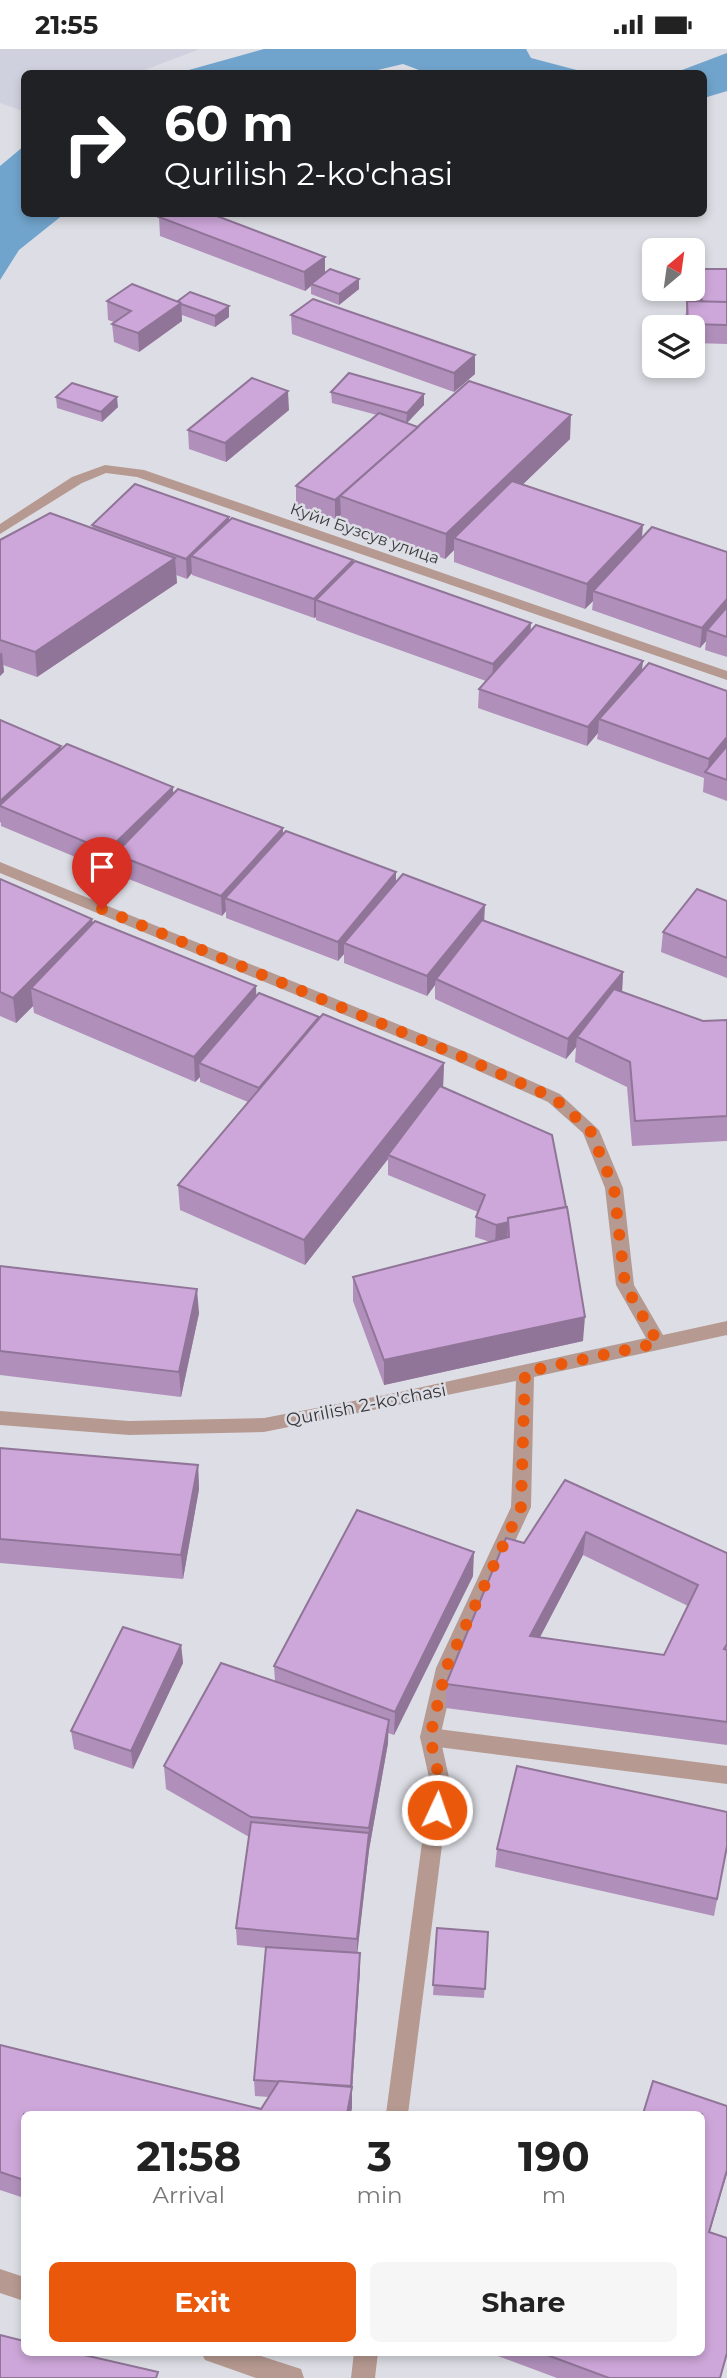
<!DOCTYPE html>
<meta charset="utf-8">
<style>
body{margin:0;font-family:Montserrat,sans-serif;background:#f6f6f6;color:#222;height:100vh;display:flex;flex-direction:column;font-size:26px;white-space:nowrap}
*{box-sizing:border-box;margin:0}
p{font-size:23px;color:#767676}
.icon{flex:none;width:38px;height:38px;fill:none;stroke:currentColor;stroke-width:2;stroke-linecap:round;stroke-linejoin:round}
.map{position:relative;flex:1;overflow:hidden}
.details{position:absolute;left:21px;top:2062px;width:684px;height:245px;display:flex;flex-direction:column;background:#fff;border-radius:10px;box-shadow:0 4px 10px #0003}
.details>*{flex:none}
.banner{position:absolute;left:21px;top:21px;width:686px;height:147px;border-radius:10px;box-shadow:0 4px 10px #0003;background:#202124;color:#fff;overflow:hidden}
.needle{width:46px;rotate:29deg}
.fabs{position:absolute;left:642px;top:189px;display:grid;gap:14px}
.fabs a{display:grid;place-items:center;width:63px;height:63px;border-radius:10px;background:#fff;box-shadow:0 4px 10px #0003;font-size:35px}
.pin{position:absolute;display:grid;place-items:center;width:60px;height:60px;color:#fff;margin:-72px -30px;border-radius:50% 50% 50% 0;rotate:-45deg;box-shadow:0 0 7px #0007}
.pin .icon{rotate:45deg}
.me{position:absolute;width:77px;margin:-38px;rotate:3deg;stroke-linejoin:round;filter:drop-shadow(0 0 5px #0008)}
.turn{display:flex;align-items:center;gap:24px;height:147px;padding:0 28px;font-size:32px}
.turn .icon{width:91px;height:91px;stroke-width:2.5}
.turn b{display:block;font-size:49px;line-height:60px}
.eta{display:flex;justify-content:space-evenly;align-items:center;height:119px;text-align:center}
.eta b{font-size:42px;font-weight:700;line-height:49px}
.cta{display:flex;gap:14px;margin-top:auto;padding:14px 28px}
.cta a{flex:1;height:80px;border-radius:10px;background:#ea580c;color:#fff;font-size:28px;font-weight:700;line-height:80px;text-align:center}
.cta a+a{background:#f6f6f6;color:#222}
.status{display:flex;justify-content:space-between;align-items:center;height:49px;padding:0 35px;background:#fff;direction:ltr}
.status svg{height:19px;fill:currentColor}
.map>svg:first-child{display:block}
.built{fill:#d0d1df}
.water{fill:#71a4cc}
.lines{fill:none;stroke-linecap:round;stroke-linejoin:round}
.service{fill:#b69a91;fill-rule:evenodd}
.minor{fill:#b69a91;fill-rule:evenodd}
.wall{fill:#b090bb;fill-rule:evenodd}
.shaded-wall{fill:#907598}
.building{fill:#cda7d9;stroke:#907598;stroke-width:2;fill-rule:evenodd}
.route{stroke:#ea580c;stroke-width:12;stroke-dasharray:0 21.6}
.labels{text-anchor:middle;stroke-width:5;stroke-linejoin:round;paint-order:stroke}
.far-street-label{font-size:16px;fill:#39393c;stroke:#dddee5}
.street-label{font-size:18px;fill:#39393c;stroke:#dddee5}
</style>
<div class="status"><b>21:55</b><svg viewBox="0 0 49 12"><path d="M0 12V9h3v3zM5 12V6h3v6zM10 12V3h3v9zM15 12V0h3v12zM26 1h20v11H26zM47 4h2v5h-2z"/></svg></div>
<div class="map">
<svg width="727" height="2329" viewBox="0 0 727 2329">
<rect width="100%" height="100%" fill="#dddee5"/>
<polygon class="built" points="0,0 200,0 137,24 24,24 24,60 20,61 0,54"/>
<g class="water">
<polygon points="264,0 526,0 531,9 588,24 427,24 403,15 365,24 178,24"/>
<polygon points="727,4 727,42 704,49 704,24 651,24 682,21"/>
<polygon points="24,97 24,164 64,165 19,201 0,231 0,117"/>
</g>
<g class="lines">
<polygon class="service" points="430,1679 727,1717 727,1735 430,1697 423,1694 420,1688 423,1682"/>
<g class="minor">
<polygon points="105,416 144,421 727,622 727,631 137,428 106,424 82,434 0,485 0,475 72,428"/>
<polygon points="0,813 466,1003 560,1045 599,1081 623,1139 634,1236 663,1286 727,1272 727,1286 534,1328 531,1458 456,1619 440,1688 450,1733 408,2065 386,2065 430,1733 420,1688 436,1619 511,1458 516,1332 264,1383 129,1386 0,1376 0,1362 129,1372 264,1369 395,1344 646,1289 616,1236 605,1139 583,1084 548,1053 454,1011 0,824"/>
<polygon points="0,2220 24,2228 24,2252 0,2244"/>
<polygon points="201,2303 249,2303 301,2320 304,2329 256,2329 205,2311"/>
<polygon points="354,2303 378,2303 375,2329 351,2329"/>
</g>
</g>
<g class="wall">
<polygon points="159,168 325,208 325,224 359,240 339,256 311,245 311,237 305,242 160,187"/>
<polygon points="697,220 727,220 727,295 693,294 693,278 685,278 685,271 687,252 700,253 696,230"/>
<polygon points="107,252 178,252 229,268 215,278 182,266 182,272 139,303 114,293 112,275 114,273 108,271"/>
<polygon points="291,266 475,325 454,343 292,285"/>
<polygon points="331,343 424,356 407,374 418,378 570,390 523,435 642,489 727,503 727,608 705,601 706,592 700,599 592,561 593,552 585,560 454,513 454,501 445,510 341,472 341,466 335,470 296,456 296,437 377,366 332,354"/>
<polygon points="56,348 118,358 102,373 57,359"/>
<polygon points="289,361 226,413 189,400 188,381"/>
<polygon points="229,468 229,472 353,511 353,515 642,621 727,642 727,752 703,743 704,729 597,690 598,684 587,697 478,659 479,640 486,632 316,571 316,568 314,569 192,526 192,524 187,530 176,526 177,534 37,628 3,616 4,623 0,627 0,491 93,479 92,476"/>
<polygon points="0,671 61,700 173,744 283,779 283,785 396,823 396,832 484,872 623,923 622,943 703,972 727,971 727,1092 632,1097 627,1038 575,1013 576,998 566,1010 435,950 435,936 427,947 344,914 344,905 338,912 226,869 226,862 222,867 116,825 116,815 109,822 1,777 1,773 0,774"/>
<polygon points="0,830 92,870 93,874 256,937 256,948 319,968 319,970 444,1014 443,1038 583,1292 384,1336 353,1252 353,1228 490,1193 475,1188 476,1168 478,1163 388,1126 388,1110 305,1216 180,1161 178,1136 248,1053 200,1033 200,1028 195,1033 34,964 33,957 16,974 0,967"/>
<polygon points="727,852 727,929 661,903 663,883"/>
<polygon points="0,1217 199,1264 181,1348 0,1326"/>
<polygon points="0,1399 198,1416 199,1440 183,1530 0,1514"/>
<path d="M565 1431 727 1504V1696L446 1659V1635L524 1494ZM583 1506 688 1557 664 1606 540 1588Z"/>
<polygon points="473,1527 394,1686 388,1684 388,1694 369,1801 357,1903 360,1904 360,1921 352,2042 352,2059 24,2065 24,2149 0,2141 0,1996 261,2060 269,2048 255,2047 254,2031 266,1899 237,1896 236,1879 249,1788 166,1740 164,1717 275,1633 274,1617"/>
<polygon points="181,1596 183,1614 133,1720 74,1700 71,1682"/>
<polygon points="727,1797 714,1867 495,1818 497,1800"/>
<polygon points="437,1879 488,1883 484,1949 433,1946"/>
<polygon points="710,2183 720,2329 557,2329 487,2303 702,2303"/>
</g>
<g class="shaded-wall">
<polygon points="325,208 325,227 311,235 311,237 305,242 304,223"/>
<polygon points="359,230 359,240 339,256 339,245"/>
<polygon points="181,254 182,272 139,303 138,284"/>
<polygon points="229,257 229,268 215,278 215,267"/>
<polygon points="475,306 475,325 454,343 454,324"/>
<polygon points="288,342 289,361 226,413 225,394"/>
<polygon points="424,345 424,356 406,375 407,364"/>
<polygon points="117,348 118,358 102,373 101,363"/>
<polygon points="571,366 570,390 464,492 454,489 454,501 445,510 446,485"/>
<polygon points="418,378 340,447 341,466 335,470 335,451"/>
<polygon points="229,468 229,487 191,507 192,524 187,530 186,510"/>
<polygon points="643,476 641,501 593,542 593,552 585,560 587,535"/>
<polygon points="175,509 177,534 37,628 35,603"/>
<polygon points="353,511 353,530 316,551 316,568 314,569 314,550"/>
<polygon points="727,550 727,567 707,581 706,592 700,599 702,579"/>
<polygon points="531,574 530,593 492,634 493,615"/>
<polygon points="2,603 4,623 0,627 0,605"/>
<polygon points="643,612 641,631 599,670 598,684 587,697 588,678"/>
<polygon points="727,688 727,705 707,724 709,710"/>
<polygon points="61,697 63,717 0,757 0,752"/>
<polygon points="173,738 174,758 115,805 116,815 109,822 107,802"/>
<polygon points="283,779 283,799 225,849 226,862 222,867 221,847"/>
<polygon points="396,823 396,842 344,894 344,905 338,912 338,893"/>
<polygon points="485,856 484,875 436,930 435,936 427,947 427,927"/>
<polygon points="92,870 95,895 31,939 33,957 16,974 13,949"/>
<polygon points="623,923 622,943 577,988 576,998 566,1010 568,990"/>
<polygon points="256,937 257,962 199,1014 200,1028 195,1033 194,1008"/>
<polygon points="319,968 319,988 260,1058 259,1039"/>
<polygon points="444,1014 443,1039 388,1106 388,1110 305,1216 304,1191"/>
<polygon points="508,1173 507,1193 495,1195 496,1176"/>
<polygon points="197,1240 199,1264 181,1348 179,1323"/>
<polygon points="585,1268 583,1292 384,1336 384,1311"/>
<polygon points="198,1416 199,1440 183,1530 181,1506"/>
<polygon points="586,1483 583,1506 528,1611 530,1587"/>
<polygon points="474,1503 473,1527 394,1686 395,1663"/>
<polygon points="181,1596 183,1614 133,1720 131,1702"/>
<polygon points="389,1671 388,1694 369,1801 357,1907 357,1890 369,1779"/>
<polygon points="360,1904 360,1921 352,2042 352,2059 351,2065 347,2065 351,2043"/>
<polygon points="727,2121 727,2125 704,2202 709,2183"/>
</g>
<g class="building">
<polygon points="165,164 209,164 325,208 304,223 159,168"/>
<polygon points="330,220 359,230 339,245 311,235"/>
<polygon points="697,220 727,220 727,253 702,253"/>
<polygon points="132,235 181,254 138,284 112,275 131,262 107,252"/>
<polygon points="190,243 229,257 215,267 181,255 181,254 178,252"/>
<polygon points="313,250 475,306 454,324 291,266"/>
<polygon points="687,252 727,253 727,276 688,275"/>
<polygon points="349,324 424,345 407,364 331,343"/>
<polygon points="252,329 288,342 225,394 188,381"/>
<polygon points="469,332 571,366 446,485 340,447"/>
<polygon points="72,334 117,348 101,363 56,348"/>
<polygon points="379,364 418,378 335,451 296,437"/>
<polygon points="512,432 643,476 587,535 454,489"/>
<polygon points="135,435 229,468 186,510 92,476"/>
<polygon points="50,464 175,509 35,603 0,591 0,491"/>
<polygon points="232,469 353,511 314,550 191,507"/>
<polygon points="652,478 727,503 727,550 702,579 593,542"/>
<polygon points="355,512 531,574 493,615 316,551"/>
<polygon points="727,558 727,588 707,581"/>
<polygon points="536,576 643,612 588,678 479,640"/>
<polygon points="649,614 727,642 727,688 709,710 599,670"/>
<polygon points="0,671 61,697 0,752"/>
<polygon points="67,695 173,738 107,802 0,757 0,756"/>
<polygon points="727,697 727,731 705,723"/>
<polygon points="178,740 283,779 221,847 115,805"/>
<polygon points="286,782 396,823 338,893 225,849"/>
<polygon points="403,825 485,856 427,927 344,894"/>
<polygon points="0,830 92,870 13,949 0,943"/>
<polygon points="697,840 727,852 727,909 663,883"/>
<polygon points="482,871 623,923 568,990 436,930"/>
<polygon points="95,872 256,937 194,1008 31,939"/>
<polygon points="614,940 703,972 727,971 727,1067 635,1072 630,1013 577,988"/>
<polygon points="259,944 319,968 259,1039 199,1014"/>
<polygon points="323,965 444,1014 304,1191 178,1136"/>
<polygon points="440,1037 552,1086 566,1158 508,1169 509,1173 496,1176 476,1168 485,1146 388,1106"/>
<polygon points="567,1158 585,1268 384,1311 353,1228 509,1188 508,1169"/>
<polygon points="0,1217 197,1240 179,1323 0,1302"/>
<polygon points="0,1399 198,1416 181,1506 0,1490"/>
<path d="M565 1431 727 1504V1595L724 1600 727 1601V1673L446 1635 506 1489 524 1494ZM586 1483 698 1536 664 1606 530 1587Z"/>
<polygon points="357,1461 474,1503 395,1663 274,1617"/>
<polygon points="123,1578 181,1596 131,1702 71,1682"/>
<polygon points="221,1614 389,1671 369,1779 251,1768 164,1717"/>
<polygon points="517,1717 727,1763 727,1797 717,1850 497,1800"/>
<polygon points="251,1773 369,1784 357,1890 236,1879"/>
<polygon points="437,1879 488,1883 485,1940 433,1936"/>
<polygon points="266,1898 360,1904 351,2037 254,2031"/>
<polygon points="0,1996 261,2060 279,2032 352,2038 347,2065 24,2065 24,2131 0,2123"/>
<polygon points="653,2032 727,2057 727,2121 709,2183 727,2189 727,2304 720,2329 609,2329 539,2303 702,2303 702,2065 643,2065"/>
<polygon points="0,2286 24,2292 24,2303 71,2303 158,2323 156,2329 0,2329"/>
</g>
<g class="lines">
<polyline class="route" points="102,860 460,1007 554,1049 590,1081 614,1139 625,1236 658,1294 525,1323 521,1458 446,1619 430,1688 440,1733 437,1761"/>
</g>
<g class="labels">
<g class="far-street-label">
<text transform="translate(365 484) rotate(19)" y="6">Куйи Бузсув улица</text>
</g>
<g class="street-label">
<text transform="translate(366 1356) rotate(-11)" y="6">Qurilish 2-ko'chasi</text>
</g>
</g>
</svg>
<div class="fabs">
<a><svg class="needle" viewBox="-14 -14 28 28"><path d="M0-13l5 13h-10z" fill="#e53935"/><path d="M0 13l5-13h-10z" fill="#767676"/></svg></a>
<a><svg class="icon" aria-label="layers" viewBox="0 0 24 24"><path d="M12 4l9 5-9 5-9-5zM3 14l9 5 9-5"/></svg></a>
</div>
<div class="pin" style="left:102px;top:860px;background:#d93025"><svg class="icon" aria-label="arrive" viewBox="0 0 24 24"><path d="M6 21V4h12l-3 4 3 4H6"/></svg></div>
<svg class="me" style="left:437px;top:1761px" viewBox="-20 -20 40 40"><circle r="17" fill="#ea580c" stroke="#fff" stroke-width="3"/><path d="M0-11L8 9 0 5-8 9z" fill="#fff"/></svg>
<div class="banner">
<div class="turn"><svg class="icon" aria-label="right" viewBox="0 0 24 24"><path d="M7 20v-9h11M14 6l5 5-5 5"/></svg><div><b>60 m</b>Qurilish 2-ko'chasi</div></div>
</div>
<section class="details">
<div class="eta">
<div><b>21:58</b><p>Arrival</p></div>
<div><b>3</b><p>min</p></div>
<div><b>190</b><p>m</p></div>
</div>
<div class="cta"><a>Exit</a><a>Share</a></div>
</section>
</div>
